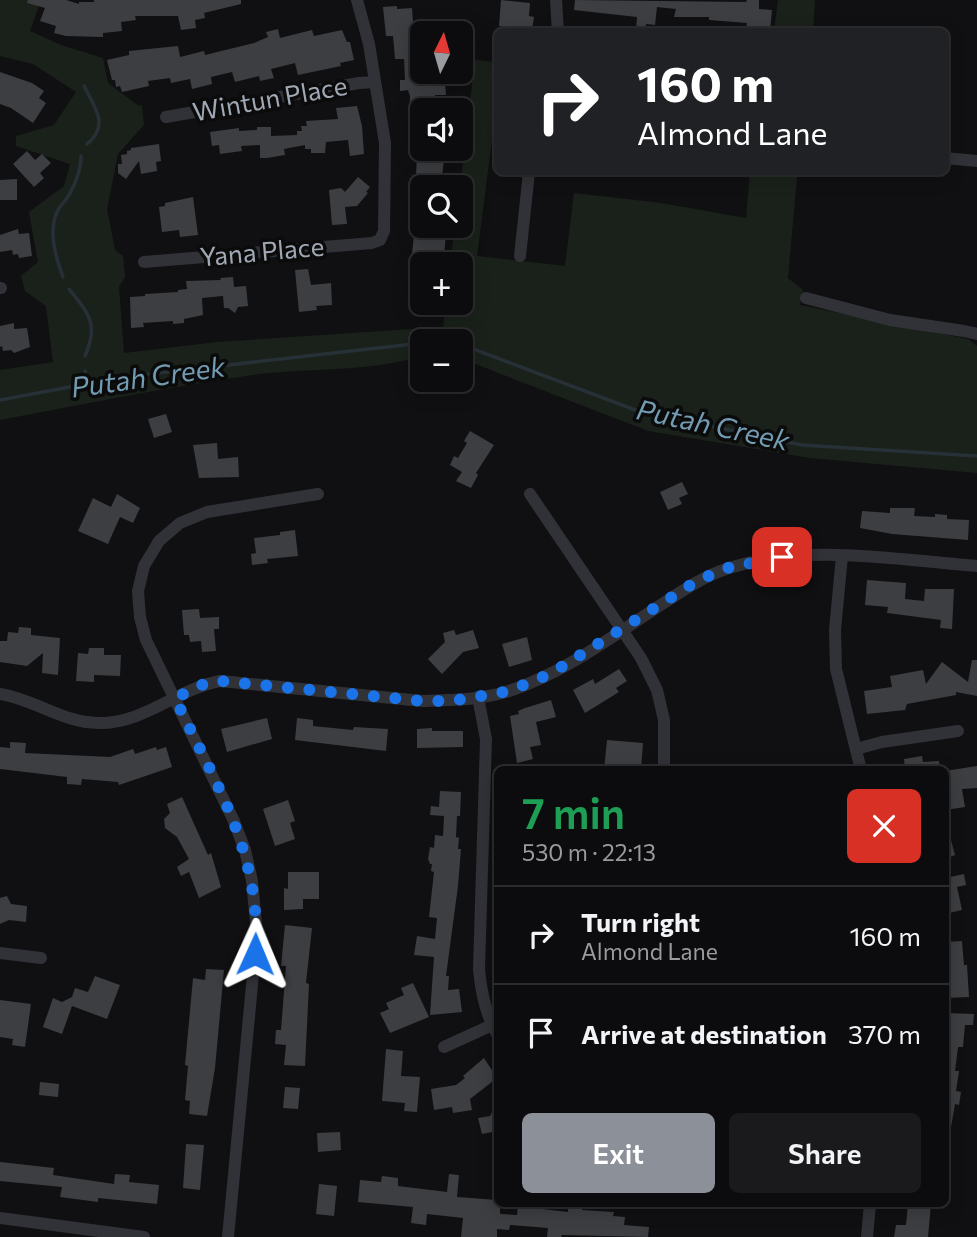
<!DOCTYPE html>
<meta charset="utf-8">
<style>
body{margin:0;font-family:Commissioner,sans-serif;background:#1a1a1c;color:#f1f3f6;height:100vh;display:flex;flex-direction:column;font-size:26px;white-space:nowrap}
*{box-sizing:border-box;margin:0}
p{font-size:23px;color:#9a9b9e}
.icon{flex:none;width:38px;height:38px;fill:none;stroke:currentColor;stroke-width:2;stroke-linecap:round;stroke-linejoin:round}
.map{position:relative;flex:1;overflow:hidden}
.drawer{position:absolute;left:494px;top:766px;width:455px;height:441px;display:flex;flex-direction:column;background:#0c0c0e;border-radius:10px;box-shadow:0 4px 18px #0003,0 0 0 2px #2c2c2e}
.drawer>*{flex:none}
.guide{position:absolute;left:494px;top:28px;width:455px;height:147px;border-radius:10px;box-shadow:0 4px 18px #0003,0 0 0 2px #2c2c2e;background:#202124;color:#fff;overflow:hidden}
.needle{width:46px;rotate:5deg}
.controls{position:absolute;left:410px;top:21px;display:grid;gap:14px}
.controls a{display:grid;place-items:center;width:63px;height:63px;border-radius:10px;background:#0c0c0e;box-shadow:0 4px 18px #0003,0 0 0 2px #2c2c2e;font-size:35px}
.pin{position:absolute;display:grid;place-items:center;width:60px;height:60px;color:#fff;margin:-30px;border-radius:14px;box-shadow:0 4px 10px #0006}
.me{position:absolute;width:77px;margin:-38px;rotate:1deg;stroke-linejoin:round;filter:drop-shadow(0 0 5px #0008)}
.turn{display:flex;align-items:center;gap:24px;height:147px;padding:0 28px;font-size:32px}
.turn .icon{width:91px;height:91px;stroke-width:2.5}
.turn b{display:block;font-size:49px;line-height:60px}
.round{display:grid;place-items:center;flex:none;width:74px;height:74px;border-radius:10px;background:#1a1a1c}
.summary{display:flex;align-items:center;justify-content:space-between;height:119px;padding:0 28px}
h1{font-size:42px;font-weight:600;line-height:52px;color:#1e9e55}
.action{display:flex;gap:14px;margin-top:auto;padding:14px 28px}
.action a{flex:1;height:80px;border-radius:10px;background:#8c9099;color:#fff;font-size:28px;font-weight:600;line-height:80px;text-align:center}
.action a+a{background:#1a1a1c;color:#f1f3f6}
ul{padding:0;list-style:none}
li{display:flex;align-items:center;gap:21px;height:98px;padding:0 28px;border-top:2px solid #2c2c2e}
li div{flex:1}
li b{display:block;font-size:26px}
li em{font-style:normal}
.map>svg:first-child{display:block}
.green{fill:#1a211a}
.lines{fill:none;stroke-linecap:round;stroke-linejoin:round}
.stream{stroke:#263036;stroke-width:3.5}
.building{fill:#3c3e42}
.minor{stroke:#313237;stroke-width:12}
.route{stroke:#1a73e8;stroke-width:12;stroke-dasharray:0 21.6}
.labels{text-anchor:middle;stroke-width:7;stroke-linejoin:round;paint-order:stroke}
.street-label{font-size:26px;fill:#a0a8b4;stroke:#0b0b0c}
.water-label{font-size:28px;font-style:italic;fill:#739cb2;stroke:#0b0b0c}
</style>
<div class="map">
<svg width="977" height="1237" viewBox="0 0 977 1237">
<rect width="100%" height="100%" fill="#101012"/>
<g class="green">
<path d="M0 0H41L30 31 61 45 103 58 108 83 139 106 142 105 144 125 118 154 107 209 115 250 123 256 125 277 119 287 124 353 217 342 443 327 446 303H460V264H450L455 226H460V187L475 60 497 62V132H493L477 256 565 266 574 193 661 203 746 218 750 172H803L797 177 788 278 803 290 800 305 968 339 977 346V473L810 458 648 431 460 358V341H422V356C367 373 309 367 253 375 168 387 84 404 0 420V370L53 362 46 306 25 291 21 276 38 262 29 212 64 186 70 164 16 146V136L54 125 76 92 33 64 0 56Z"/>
<polygon points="778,0 815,0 813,31 774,31"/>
</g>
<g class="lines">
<g class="stream">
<path d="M84 86C95 108 110 125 87 144"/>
<path d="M63 277C56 258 48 232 57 212 60 205 67 200 70 193 76 183 81 168 81 156"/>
<path d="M69 289C89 314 99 324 85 356"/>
<polyline points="434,341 436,341"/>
<polyline points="460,344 638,411 802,445 977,456"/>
<polyline points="85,371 87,383"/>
<polyline points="0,400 123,377 422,343"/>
</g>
</g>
<g class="building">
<polygon points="28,0 66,0 79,4 79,2 94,2 94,0 241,0 241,4 204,13 205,18 195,20 196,28 181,30 178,16 135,16 136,20 121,22 122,31 103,33 103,37 66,36 54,33 56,26 40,21 45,8 27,3"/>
<polygon points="501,0 530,3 529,16 534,17 532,30 499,26"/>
<polygon points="575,0 746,2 747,0 759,0 759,9 772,10 770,32 746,31 747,23 709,20 709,17 674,17 676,9 657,7 655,25 646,24 645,31 636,30 637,17 574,10"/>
<polygon points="397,6 397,9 412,8 413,22 424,21 425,33 422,33 422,72 433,72 433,82 445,82 446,95 435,95 436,110 422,110 422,149 445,149 441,187 422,187 422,215 409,214 412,175 416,176 417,153 408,153 410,96 408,90 400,91 400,80 405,80 404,59 395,59 393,36 386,36 383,7"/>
<polygon points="278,29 280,38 312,30 314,36 342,30 347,42 350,42 354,60 340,63 341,66 298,75 295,63 271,69 274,78 260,81 259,76 235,82 232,72 211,77 212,84 192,89 190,79 171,83 170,78 148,81 149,86 122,92 120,86 116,87 115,80 112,80 107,60 129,55 129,51 178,46 180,57 204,51 205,55 254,43 268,37 266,32"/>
<polygon points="0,72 32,83 44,91 39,98 46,103 33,123 11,108 0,104"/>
<polygon points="357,106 362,126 364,154 350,156 348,140 326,142 325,153 311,153 311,149 305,149 305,145 284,149 285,155 267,158 260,158 260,145 241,146 242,151 220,154 219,145 212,146 210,132 239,128 239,131 257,130 257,127 271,127 271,136 297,135 297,131 302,131 301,126 307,126 306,121 338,119 336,108"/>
<polygon points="159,144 161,161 156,162 157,171 141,174 139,161 126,179 118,173 118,164 122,164 121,155 127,154 127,151 131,150 131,148"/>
<polygon points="27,151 35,160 42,154 51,163 40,173 44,178 34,187 13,164"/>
<polygon points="358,177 370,187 366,192 368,193 357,206 345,207 347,224 332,225 329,190 341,188 345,192"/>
<polygon points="17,179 17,200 0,200 0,180"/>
<polygon points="193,197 198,235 180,237 179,230 162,232 159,207 165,206 165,203"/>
<polygon points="415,226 444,226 443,236 446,236 443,264 430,264 431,259 415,257 412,254"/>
<polygon points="18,229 19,234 29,233 32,256 19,258 18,254 13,255 12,250 0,252 0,235"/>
<polygon points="308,269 311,285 331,283 332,305 316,306 317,310 299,312 295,270"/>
<polygon points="233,277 234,287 246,286 248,306 238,307 235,313 228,308 224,308 223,296 202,298 203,315 184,319 184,323 173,324 173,321 143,323 144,327 131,328 130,297 145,296 145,294 178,292 178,290 187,289 186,281 221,280 220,278"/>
<polygon points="14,323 14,329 27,328 30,347 14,353 11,350 3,351 2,346 0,347 0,326"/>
<polygon points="166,414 172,432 154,438 148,419"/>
<polygon points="470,431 494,445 476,473 478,475 471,488 456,481 462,472 450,465 454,456 458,458 467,443 464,441"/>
<polygon points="217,443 218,459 238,457 239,477 199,478 193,445"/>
<polygon points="682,482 688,494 679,498 682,504 668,510 660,492"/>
<polygon points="117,494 140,508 133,523 120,517 108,544 78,531 93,498 111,507"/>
<polygon points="890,508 915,508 914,516 935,517 935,514 947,515 947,519 969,520 968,540 892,534 860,528 862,511 890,513"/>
<polygon points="295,530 298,556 267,559 268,563 252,565 251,554 256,553 254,538 280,535 280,532"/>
<polygon points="867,580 906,583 905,599 924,601 925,589 954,589 952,629 940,628 941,620 887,613 888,607 865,605"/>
<polygon points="199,609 200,618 219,617 219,629 214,629 216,651 202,652 201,641 190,642 189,635 184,635 182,610"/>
<polygon points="19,627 31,628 31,635 60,638 58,675 42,673 43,653 27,666 0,662 0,641 7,641 8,632 18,633"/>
<polygon points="454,630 456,635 473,630 479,648 463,652 442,674 428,659 445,642 443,633"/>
<polygon points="527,637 532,660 509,667 502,644"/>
<polygon points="89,648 104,648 104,655 121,655 120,676 94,675 94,682 76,681 78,653 88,654"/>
<polygon points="972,660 977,660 977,696 956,692 956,695 907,704 905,710 867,714 864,691 892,687 890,676 923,670 926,684 942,662 968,682"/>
<polygon points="619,669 627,681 616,688 619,692 585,713 573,690 593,679 595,684"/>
<polygon points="551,700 556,717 536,722 541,745 530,747 533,759 517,763 510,716 519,714 518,711 525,708"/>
<polygon points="267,718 272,739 227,752 221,729"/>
<polygon points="297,718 313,720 313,726 353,730 354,727 388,729 386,751 295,740"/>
<polygon points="432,728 432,731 463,731 463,747 417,748 417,729"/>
<polygon points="607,740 643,743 641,770 604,770"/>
<polygon points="10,742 26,743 25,753 110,757 133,749 135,754 156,747 157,750 166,747 172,767 119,785 118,782 82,779 81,785 67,784 67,777 0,769 0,747 10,748"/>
<polygon points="922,756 923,762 939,761 940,770 905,770 904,759"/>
<polygon points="977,766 977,788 962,789 965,807 945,810 945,771"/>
<polygon points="440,791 461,792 460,816 457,816 456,837 459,838 458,849 461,849 458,886 446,976 449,976 448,990 459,989 462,1012 430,1015 434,957 414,955 417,936 435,939 437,918 429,917 434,872 431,871 432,864 430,864 428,859 430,847 434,848 435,835 443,836 444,816 430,815 431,806 439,807"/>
<polygon points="182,797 208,855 211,853 221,887 199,898 189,872 181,876 177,867 189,859 177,837 165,828 164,819 170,813 167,804"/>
<polygon points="288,800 295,821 290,823 295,839 275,846 263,809"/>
<polygon points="945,829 948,829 955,855 945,859"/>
<polygon points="288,872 319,872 319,899 303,899 303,909 284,910 284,888 288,889"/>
<polygon points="964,874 966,885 957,887 962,910 945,914 945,878"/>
<polygon points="7,896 11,904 27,906 26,922 9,920 0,924 0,898"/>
<polygon points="285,925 312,928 306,983 309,984 305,1066 284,1065 286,1045 275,1044 276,1030 281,1030 286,966 281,966"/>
<polygon points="962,941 964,965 967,965 969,997 945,998 945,942"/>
<polygon points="206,969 224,970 215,1068 207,1116 189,1114 190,1101 185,1100 188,1066 185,1065 193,978 205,980"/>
<polygon points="95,976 120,985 107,1019 72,1006 62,1034 43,1027 53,998 62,1002 72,997 75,988 88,992"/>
<polygon points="413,983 429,1017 390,1033 380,1013 389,1009 386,1003 404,995 401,988"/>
<polygon points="0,1000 31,1004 25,1047 12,1045 13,1039 0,1037"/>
<polygon points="945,1013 974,1014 973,1025 965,1025 963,1047 958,1047 955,1071 959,1071 956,1091 961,1092 959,1105 955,1104 950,1133 945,1132"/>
<polygon points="386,1049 403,1051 401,1076 420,1077 417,1112 404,1111 405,1103 382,1101"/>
<polygon points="484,1058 497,1078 470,1099 472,1110 453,1113 452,1107 434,1110 431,1089 456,1085 465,1078 463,1076"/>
<polygon points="40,1082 59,1084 58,1097 39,1095"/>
<polygon points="285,1087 300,1088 298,1109 283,1108"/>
<polygon points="497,1103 497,1131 482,1134 478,1118 490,1116"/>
<polygon points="340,1132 341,1150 318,1152 317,1133"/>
<polygon points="186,1144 204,1145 200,1190 183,1188"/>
<polygon points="0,1162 54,1168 53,1175 114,1184 115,1174 130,1175 129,1182 159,1185 157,1204 98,1198 98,1202 60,1197 62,1187 0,1181"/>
<polygon points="449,1174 459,1175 457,1197 497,1200 497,1204 500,1204 500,1214 517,1215 518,1204 543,1204 542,1209 568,1212 568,1204 582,1204 582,1210 614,1212 613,1216 625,1217 624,1225 649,1227 648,1237 562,1235 561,1237 547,1237 548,1228 510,1225 509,1230 497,1229 497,1237 461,1237 463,1218 427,1214 426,1225 411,1223 413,1207 358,1202 360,1180 381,1182 382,1176 398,1178 398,1186 447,1192"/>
<polygon points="319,1184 337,1186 334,1216 316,1214"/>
<polygon points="908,1204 931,1204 928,1237 894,1237 896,1225 906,1225"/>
</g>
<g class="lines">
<g class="minor">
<polyline points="556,0 558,32"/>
<polyline points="166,117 359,83 375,82"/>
<polyline points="945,158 977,161"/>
<polyline points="520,256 529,172"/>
<polyline points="144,262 372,243 380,240 384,231 385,143 369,44 357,0"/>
<polyline points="0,288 1,288"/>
<polyline points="806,298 890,320 964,331 977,334"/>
<polyline points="530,494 641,658 657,690 664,720 664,770"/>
<polyline points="842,556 835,630 836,669 861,770"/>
<path d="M0 694C34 699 63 723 98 723 144 724 177 689 220 681L422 701C451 700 484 700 512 690 562 673 606 641 650 612 675 596 700 577 729 568 807 543 897 560 977 566"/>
<path d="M478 697 486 739 479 969C481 991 485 1014 497 1034"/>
<polyline points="856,749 882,742 958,731"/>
<polyline points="0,953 41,958"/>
<polyline points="444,1047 492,1025"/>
<polyline points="0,1218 144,1237"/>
<polyline points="228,1237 257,933 252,881 245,850 233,819 146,640 140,617 138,591 144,566 159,541 180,523 207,512 318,494"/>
<polyline points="867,1237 870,1204"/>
</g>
</g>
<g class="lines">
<path class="route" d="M255 954C263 855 215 783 175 698L206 683 220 681 422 701H452L509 691 552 673 697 581 727 568 782 557"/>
</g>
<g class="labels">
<g class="street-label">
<text transform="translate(270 99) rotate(-10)" y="9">Wintun Place</text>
<text transform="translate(262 252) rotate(-5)" y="9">Yana Place</text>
</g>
<g class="water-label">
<text transform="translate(148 377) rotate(-8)" y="10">Putah Creek</text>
<text transform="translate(713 425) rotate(12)" y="10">Putah Creek</text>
</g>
</g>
</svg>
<div class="controls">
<a><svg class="needle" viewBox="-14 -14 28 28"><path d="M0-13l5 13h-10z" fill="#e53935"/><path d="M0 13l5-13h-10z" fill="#9a9b9e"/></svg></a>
<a><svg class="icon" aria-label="sound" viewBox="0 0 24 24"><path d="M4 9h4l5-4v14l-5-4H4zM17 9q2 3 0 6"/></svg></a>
<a><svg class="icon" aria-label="search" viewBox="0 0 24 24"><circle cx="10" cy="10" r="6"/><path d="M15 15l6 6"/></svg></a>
<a>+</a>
<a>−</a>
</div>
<div class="pin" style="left:782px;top:557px;background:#d93025"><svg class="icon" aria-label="arrive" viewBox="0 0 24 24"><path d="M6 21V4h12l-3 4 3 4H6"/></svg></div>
<svg class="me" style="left:255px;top:954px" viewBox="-20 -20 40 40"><path d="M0-17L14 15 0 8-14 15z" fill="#1a73e8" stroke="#fff" stroke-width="4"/></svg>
<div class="guide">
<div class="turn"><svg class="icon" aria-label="right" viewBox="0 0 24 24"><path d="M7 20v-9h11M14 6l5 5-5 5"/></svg><div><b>160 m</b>Almond Lane</div></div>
</div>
<section class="drawer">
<div class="summary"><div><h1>7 min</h1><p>530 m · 22:13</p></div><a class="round" style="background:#d93025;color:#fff"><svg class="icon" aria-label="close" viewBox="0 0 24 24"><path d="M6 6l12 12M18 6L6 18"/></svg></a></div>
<ul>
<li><svg class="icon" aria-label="right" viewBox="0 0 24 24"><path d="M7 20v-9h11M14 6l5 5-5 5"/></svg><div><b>Turn right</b><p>Almond Lane</p></div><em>160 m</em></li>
<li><svg class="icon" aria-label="arrive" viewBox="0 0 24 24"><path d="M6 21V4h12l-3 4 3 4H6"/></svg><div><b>Arrive at destination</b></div><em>370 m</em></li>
</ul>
<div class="action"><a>Exit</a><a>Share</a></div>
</section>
</div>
